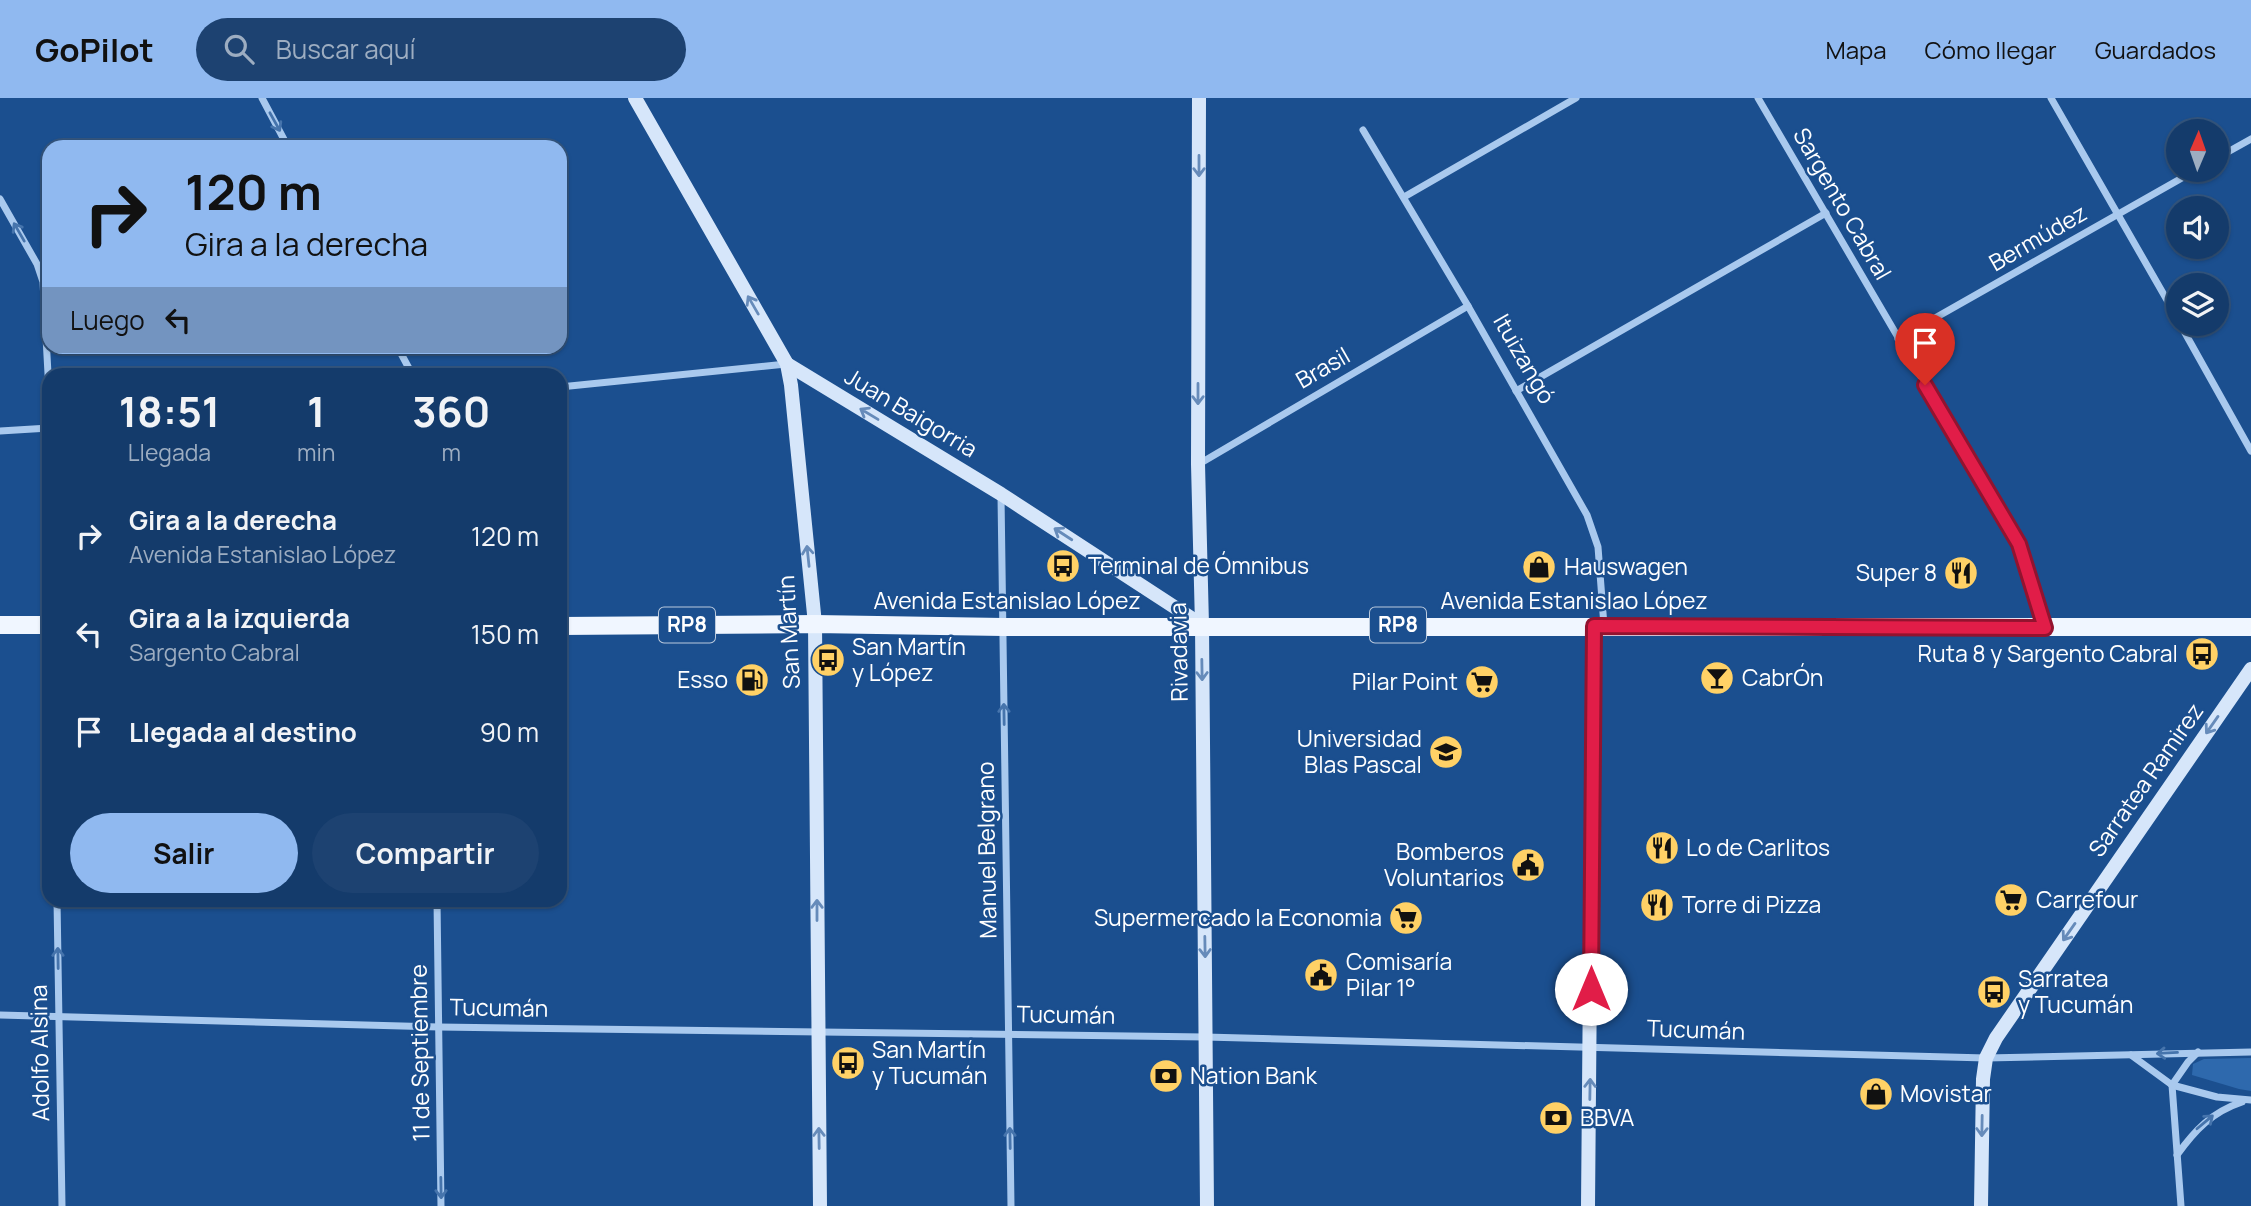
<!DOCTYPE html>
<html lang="es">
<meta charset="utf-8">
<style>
body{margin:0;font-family:Manrope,sans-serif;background:#1d4271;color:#f1f3f6;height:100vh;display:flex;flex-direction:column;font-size:26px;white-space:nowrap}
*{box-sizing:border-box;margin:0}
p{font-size:23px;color:#9dadc1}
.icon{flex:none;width:38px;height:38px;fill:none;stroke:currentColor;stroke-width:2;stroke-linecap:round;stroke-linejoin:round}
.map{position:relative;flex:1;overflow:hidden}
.details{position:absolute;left:42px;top:270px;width:525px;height:539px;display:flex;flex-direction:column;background:#143b6b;border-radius:21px;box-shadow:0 2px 5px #0004,0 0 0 2px #33557e}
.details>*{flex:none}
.guide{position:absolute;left:42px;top:42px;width:525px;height:214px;border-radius:21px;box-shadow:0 2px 5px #0004,0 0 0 2px #33557e;background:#90b9f0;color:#111;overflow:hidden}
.needle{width:46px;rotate:2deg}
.controls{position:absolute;left:2166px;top:21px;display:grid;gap:14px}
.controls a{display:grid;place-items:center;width:63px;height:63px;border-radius:50%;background:#143b6b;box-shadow:0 2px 5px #0004,0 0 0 2px #33557e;font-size:35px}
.pin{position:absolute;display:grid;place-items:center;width:60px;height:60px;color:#fff;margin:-72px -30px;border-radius:50% 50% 50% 0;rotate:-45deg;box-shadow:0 0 7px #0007}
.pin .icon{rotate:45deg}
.me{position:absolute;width:77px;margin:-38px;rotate:0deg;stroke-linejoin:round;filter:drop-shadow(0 0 5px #0008)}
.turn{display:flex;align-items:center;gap:24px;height:147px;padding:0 28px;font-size:32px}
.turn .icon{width:91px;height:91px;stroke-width:2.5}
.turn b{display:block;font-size:49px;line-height:60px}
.then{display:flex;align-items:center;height:66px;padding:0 28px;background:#0003;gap:14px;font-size:26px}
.eta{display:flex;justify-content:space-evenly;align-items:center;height:119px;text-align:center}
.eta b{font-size:42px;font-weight:700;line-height:49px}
.cta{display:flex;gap:14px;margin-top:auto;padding:14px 28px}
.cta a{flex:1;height:80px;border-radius:42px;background:#90b9f0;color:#111;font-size:28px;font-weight:700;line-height:80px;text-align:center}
.cta a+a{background:#1d4271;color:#f1f3f6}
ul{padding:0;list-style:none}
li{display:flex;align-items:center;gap:21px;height:98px;padding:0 28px}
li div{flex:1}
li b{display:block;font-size:26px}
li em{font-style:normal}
header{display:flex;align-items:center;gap:42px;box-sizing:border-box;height:98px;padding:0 35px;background:#90b9f0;color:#111}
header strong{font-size:33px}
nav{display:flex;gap:38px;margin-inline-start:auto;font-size:24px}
.search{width:490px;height:63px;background:#1d4271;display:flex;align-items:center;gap:18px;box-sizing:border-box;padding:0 24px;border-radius:38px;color:#9dadc1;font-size:26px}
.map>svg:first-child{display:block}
.green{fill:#2e69ad}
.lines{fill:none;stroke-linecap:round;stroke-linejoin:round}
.street{stroke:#a9c9ee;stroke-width:7}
.secondary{stroke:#d6e6fa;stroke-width:14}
.primary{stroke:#f0f6ff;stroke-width:18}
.oneway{stroke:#4674ac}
.oneway2{stroke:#668bba}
.route-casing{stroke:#92132f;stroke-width:18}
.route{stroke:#e11d48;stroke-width:12}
.labels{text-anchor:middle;stroke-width:5;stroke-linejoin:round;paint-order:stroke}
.shield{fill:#1b4f8f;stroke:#bbcadd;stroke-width:2}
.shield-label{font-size:21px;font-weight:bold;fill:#fff}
.street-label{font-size:23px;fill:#fff;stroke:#1b4f8f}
.poi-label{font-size:23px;fill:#fff;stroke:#1b4f8f;text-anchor:start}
</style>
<header>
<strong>GoPilot</strong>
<div class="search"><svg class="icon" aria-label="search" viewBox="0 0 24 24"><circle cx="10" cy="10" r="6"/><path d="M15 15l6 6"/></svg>Buscar aquí</div>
<nav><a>Mapa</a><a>Cómo llegar</a><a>Guardados</a></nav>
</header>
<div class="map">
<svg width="2251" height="1108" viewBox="0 0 2251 1108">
<rect width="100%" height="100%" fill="#1b4f8f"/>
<polygon class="green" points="2251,960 2251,993 2239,991 2192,977 2193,966 2204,961"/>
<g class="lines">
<g class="street">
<polyline points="262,0 288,49"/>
<polyline points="1758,0 2019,446 2044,527"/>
<polyline points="2051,0 2179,223"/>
<polyline points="1363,32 1468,208 1587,417 1598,449 1604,528"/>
<polyline points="2217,60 2251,41"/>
<polyline points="1404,99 1576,0"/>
<polyline points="0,101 37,166 43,184 49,294"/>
<polyline points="2180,226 2251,353"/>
<polyline points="1898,241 2196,72"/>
<polyline points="397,248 412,276"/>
<polyline points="560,289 786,266"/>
<polyline points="1516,293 1826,115"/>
<polyline points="0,333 49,330"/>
<polyline points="1199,366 1468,208"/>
<polyline points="1001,398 1011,1108"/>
<polyline points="57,802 62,1108"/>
<polyline points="437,802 441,1108"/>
<polyline points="0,917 439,929 1205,939 1986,960 2251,954"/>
<polyline points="2131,957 2172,987 2217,999 2251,1002"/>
<polyline points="2172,987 2181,1108"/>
<polyline points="2172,987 2188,964 2198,954"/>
<path d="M2177 1057C2195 1032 2212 1014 2242 1004"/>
</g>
<g class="secondary">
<polyline points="635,0 787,266 791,287 815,526 820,1108"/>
<polyline points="1199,0 1198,366 1202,527 1207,1108"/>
<polyline points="787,266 1001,396 1202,527"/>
<polyline points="1588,1108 1593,528"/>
<polyline points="1981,1108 1983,981 1986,960 1996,940 2251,571"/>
</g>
<g class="primary">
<polyline points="0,527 49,527"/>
<polyline points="560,528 815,526 1003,529 2251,529"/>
</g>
</g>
<defs><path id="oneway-shaft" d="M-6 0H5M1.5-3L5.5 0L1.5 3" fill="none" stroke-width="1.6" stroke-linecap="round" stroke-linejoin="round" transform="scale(1.75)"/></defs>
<g class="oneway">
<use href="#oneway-shaft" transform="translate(275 24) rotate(61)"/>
<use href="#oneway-shaft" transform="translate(19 134) rotate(-120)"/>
<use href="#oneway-shaft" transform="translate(1004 616) rotate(-91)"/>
<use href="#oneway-shaft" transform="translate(58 860) rotate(-91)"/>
<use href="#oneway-shaft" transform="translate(2167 955) rotate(177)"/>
<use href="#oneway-shaft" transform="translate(2205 1024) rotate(-40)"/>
<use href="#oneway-shaft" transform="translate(1010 1040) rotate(-91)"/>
<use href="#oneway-shaft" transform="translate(441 1090) rotate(89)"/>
</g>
<g class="oneway2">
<use href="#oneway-shaft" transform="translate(1199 68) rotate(90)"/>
<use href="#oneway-shaft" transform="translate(753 207) rotate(-120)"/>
<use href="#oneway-shaft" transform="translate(1198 296) rotate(90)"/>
<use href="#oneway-shaft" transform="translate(869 316) rotate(-149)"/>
<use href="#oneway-shaft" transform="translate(1063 436) rotate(-147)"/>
<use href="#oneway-shaft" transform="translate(808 458) rotate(-96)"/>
<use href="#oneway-shaft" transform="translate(1202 572) rotate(89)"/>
<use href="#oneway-shaft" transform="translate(2212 627) rotate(125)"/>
<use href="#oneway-shaft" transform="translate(817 812) rotate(-90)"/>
<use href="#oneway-shaft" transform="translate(2069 834) rotate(125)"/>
<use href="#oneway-shaft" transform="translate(1205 849) rotate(89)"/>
<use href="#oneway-shaft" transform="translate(1590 991) rotate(-89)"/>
<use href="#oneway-shaft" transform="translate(1982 1028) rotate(91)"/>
<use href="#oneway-shaft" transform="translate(819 1040) rotate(-91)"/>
</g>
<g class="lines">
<g class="route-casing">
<polyline id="route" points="1591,891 1594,528 2045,530 2019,446 1925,287"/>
</g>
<use href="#route" class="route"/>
</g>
<defs>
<g id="bus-disc" transform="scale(1.75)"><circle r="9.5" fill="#ffd166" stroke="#1b4f8f"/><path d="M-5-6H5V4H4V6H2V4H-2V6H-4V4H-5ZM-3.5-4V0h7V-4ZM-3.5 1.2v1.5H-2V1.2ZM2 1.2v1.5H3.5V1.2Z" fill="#111"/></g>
<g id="shop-disc" transform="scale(1.75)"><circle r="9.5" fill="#ffd166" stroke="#1b4f8f"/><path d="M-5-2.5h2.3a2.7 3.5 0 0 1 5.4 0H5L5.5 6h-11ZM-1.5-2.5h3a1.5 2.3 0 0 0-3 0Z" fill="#111"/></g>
<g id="restaurant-disc" transform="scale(1.75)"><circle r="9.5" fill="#ffd166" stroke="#1b4f8f"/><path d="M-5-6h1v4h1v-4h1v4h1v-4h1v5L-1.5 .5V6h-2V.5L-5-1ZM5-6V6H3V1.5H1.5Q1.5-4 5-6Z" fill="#111"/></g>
<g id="bar-disc" transform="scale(1.75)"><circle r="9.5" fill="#ffd166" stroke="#1b4f8f"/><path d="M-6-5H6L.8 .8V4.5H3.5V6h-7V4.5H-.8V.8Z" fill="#111"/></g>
<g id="fuel-disc" transform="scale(1.75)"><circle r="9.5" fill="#ffd166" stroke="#1b4f8f"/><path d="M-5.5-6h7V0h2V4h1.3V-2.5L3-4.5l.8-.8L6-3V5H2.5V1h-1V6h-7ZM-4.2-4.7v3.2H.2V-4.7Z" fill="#111"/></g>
<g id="supermarket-disc" transform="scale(1.75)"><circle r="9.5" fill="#ffd166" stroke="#1b4f8f"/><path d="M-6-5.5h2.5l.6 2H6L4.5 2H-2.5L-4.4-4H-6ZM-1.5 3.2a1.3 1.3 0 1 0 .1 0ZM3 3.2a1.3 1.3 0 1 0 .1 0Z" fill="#111"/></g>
<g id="university-disc" transform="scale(1.75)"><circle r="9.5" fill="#ffd166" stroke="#1b4f8f"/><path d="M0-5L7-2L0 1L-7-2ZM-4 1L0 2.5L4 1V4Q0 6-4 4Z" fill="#111"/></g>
<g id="civic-disc" transform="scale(1.75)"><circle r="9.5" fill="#ffd166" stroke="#1b4f8f"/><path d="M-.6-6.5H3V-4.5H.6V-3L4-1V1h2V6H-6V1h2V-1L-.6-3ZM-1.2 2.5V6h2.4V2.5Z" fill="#111"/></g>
<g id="bank-disc" transform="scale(1.75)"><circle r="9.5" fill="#ffd166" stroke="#1b4f8f"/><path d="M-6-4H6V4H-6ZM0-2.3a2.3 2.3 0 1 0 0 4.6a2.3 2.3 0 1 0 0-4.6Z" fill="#111"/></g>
</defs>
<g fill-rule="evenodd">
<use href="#bus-disc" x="1063" y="468"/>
<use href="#shop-disc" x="1539" y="469"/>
<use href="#restaurant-disc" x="1961" y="475"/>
<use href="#bus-disc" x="2202" y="556"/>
<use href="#bus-disc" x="828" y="562"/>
<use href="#bar-disc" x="1717" y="580"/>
<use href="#fuel-disc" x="752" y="582"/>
<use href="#supermarket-disc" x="1482" y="584"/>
<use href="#university-disc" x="1446" y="654"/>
<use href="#restaurant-disc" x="1662" y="750"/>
<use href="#civic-disc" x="1528" y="767"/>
<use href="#supermarket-disc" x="2011" y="802"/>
<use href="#restaurant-disc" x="1657" y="807"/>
<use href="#supermarket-disc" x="1406" y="820"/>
<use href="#civic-disc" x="1321" y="877"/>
<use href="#bus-disc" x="1994" y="894"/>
<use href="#bus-disc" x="848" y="965"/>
<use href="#bank-disc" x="1166" y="978"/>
<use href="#shop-disc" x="1876" y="996"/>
<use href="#bank-disc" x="1556" y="1020"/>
</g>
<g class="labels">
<g class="shield">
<rect x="659" y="509.5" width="56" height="35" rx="5"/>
<rect x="1370" y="509.5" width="56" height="35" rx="5"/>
</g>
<g class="shield-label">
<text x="687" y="534">RP8</text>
<text x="1398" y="534">RP8</text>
</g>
<g class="street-label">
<text transform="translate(1842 106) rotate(60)" y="8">Sargento Cabral</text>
<text transform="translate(2038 140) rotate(-30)" y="8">Bermúdez</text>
<text transform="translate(1524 261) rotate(60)" y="8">Ituizangó</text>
<text transform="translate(1323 270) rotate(-30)" y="8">Brasil</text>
<text transform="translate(911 315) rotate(31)" y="8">Juan Baigorria</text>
<text x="1007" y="511">Avenida Estanislao López</text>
<text x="1574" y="511">Avenida Estanislao López</text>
<text transform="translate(789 534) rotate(-93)" y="8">San Martín</text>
<text transform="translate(1179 554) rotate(-91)" y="8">Rivadavia</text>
<text transform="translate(2146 682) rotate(-55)" y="8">Sarratea Ramirez</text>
<text transform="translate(987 752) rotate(-91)" y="8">Manuel Belgrano</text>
<text transform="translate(499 910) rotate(1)" y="8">Tucumán</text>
<text transform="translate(1066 917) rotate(1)" y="8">Tucumán</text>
<text transform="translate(1696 932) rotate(2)" y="8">Tucumán</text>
<text transform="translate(40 955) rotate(-91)" y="8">Adolfo Alsina</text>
<text transform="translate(420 955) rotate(-91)" y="8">11 de Septiembre</text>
</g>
<g class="poi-label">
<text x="1088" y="476">Terminal de Ómnibus</text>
<text x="1564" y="477">Hauswagen</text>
<text x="1937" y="483" text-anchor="end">Super 8</text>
<text x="852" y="557">San Martín<tspan x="852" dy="26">y López</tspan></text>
<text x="2178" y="564" text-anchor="end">Ruta 8 y Sargento Cabral</text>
<text x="1742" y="588">CabrÓn</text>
<text x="728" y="590" text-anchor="end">Esso</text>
<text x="1458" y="592" text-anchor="end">Pilar Point</text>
<text x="1422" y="649" text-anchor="end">Universidad<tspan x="1422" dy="26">Blas Pascal</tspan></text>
<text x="1686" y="758">Lo de Carlitos</text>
<text x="1504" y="762" text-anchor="end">Bomberos<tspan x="1504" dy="26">Voluntarios</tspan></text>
<text x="2036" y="810">Carrefour</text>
<text x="1682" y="815">Torre di Pizza</text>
<text x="1382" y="828" text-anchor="end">Supermercado la Economia</text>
<text x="1346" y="872">Comisaría<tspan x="1346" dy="26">Pilar 1°</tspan></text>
<text x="2018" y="889">Sarratea<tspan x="2018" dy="26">y Tucumán</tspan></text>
<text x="872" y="960">San Martín<tspan x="872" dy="26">y Tucumán</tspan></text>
<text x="1190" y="986">Nation Bank</text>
<text x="1900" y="1004">Movistar</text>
<text x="1580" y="1028">BBVA</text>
</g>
</g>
</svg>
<div class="controls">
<a><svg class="needle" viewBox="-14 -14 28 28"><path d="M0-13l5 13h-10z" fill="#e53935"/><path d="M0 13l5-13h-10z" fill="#9dadc1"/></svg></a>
<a><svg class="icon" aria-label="sound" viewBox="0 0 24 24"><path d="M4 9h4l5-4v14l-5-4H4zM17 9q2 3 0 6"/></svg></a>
<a><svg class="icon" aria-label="layers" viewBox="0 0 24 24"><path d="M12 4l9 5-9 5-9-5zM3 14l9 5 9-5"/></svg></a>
</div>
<div class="pin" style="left:1925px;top:287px;background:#d93025"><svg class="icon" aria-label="arrive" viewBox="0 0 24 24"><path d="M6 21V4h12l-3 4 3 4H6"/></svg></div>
<svg class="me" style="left:1591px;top:891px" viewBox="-20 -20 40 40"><circle r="19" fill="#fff"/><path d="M0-13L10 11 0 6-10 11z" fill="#e11d48"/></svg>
<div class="guide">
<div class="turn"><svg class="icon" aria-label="right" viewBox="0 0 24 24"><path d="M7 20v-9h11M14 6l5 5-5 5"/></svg><div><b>120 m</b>Gira a la derecha</div></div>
<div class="then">Luego<svg class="icon" aria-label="left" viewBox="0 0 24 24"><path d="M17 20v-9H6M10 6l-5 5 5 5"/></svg></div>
</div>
<section class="details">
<div class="eta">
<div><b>18:51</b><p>Llegada</p></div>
<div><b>1</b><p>min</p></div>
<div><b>360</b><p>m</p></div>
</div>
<ul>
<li><svg class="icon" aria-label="right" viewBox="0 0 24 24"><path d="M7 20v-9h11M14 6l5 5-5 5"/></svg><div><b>Gira a la derecha</b><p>Avenida Estanislao López</p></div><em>120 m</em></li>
<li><svg class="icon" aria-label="left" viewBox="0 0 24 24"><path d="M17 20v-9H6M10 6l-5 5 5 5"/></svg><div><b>Gira a la izquierda</b><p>Sargento Cabral</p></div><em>150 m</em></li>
<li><svg class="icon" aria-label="arrive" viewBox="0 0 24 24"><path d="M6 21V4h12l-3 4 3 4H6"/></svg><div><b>Llegada al destino</b></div><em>90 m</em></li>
</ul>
<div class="cta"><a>Salir</a><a>Compartir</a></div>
</section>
</div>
